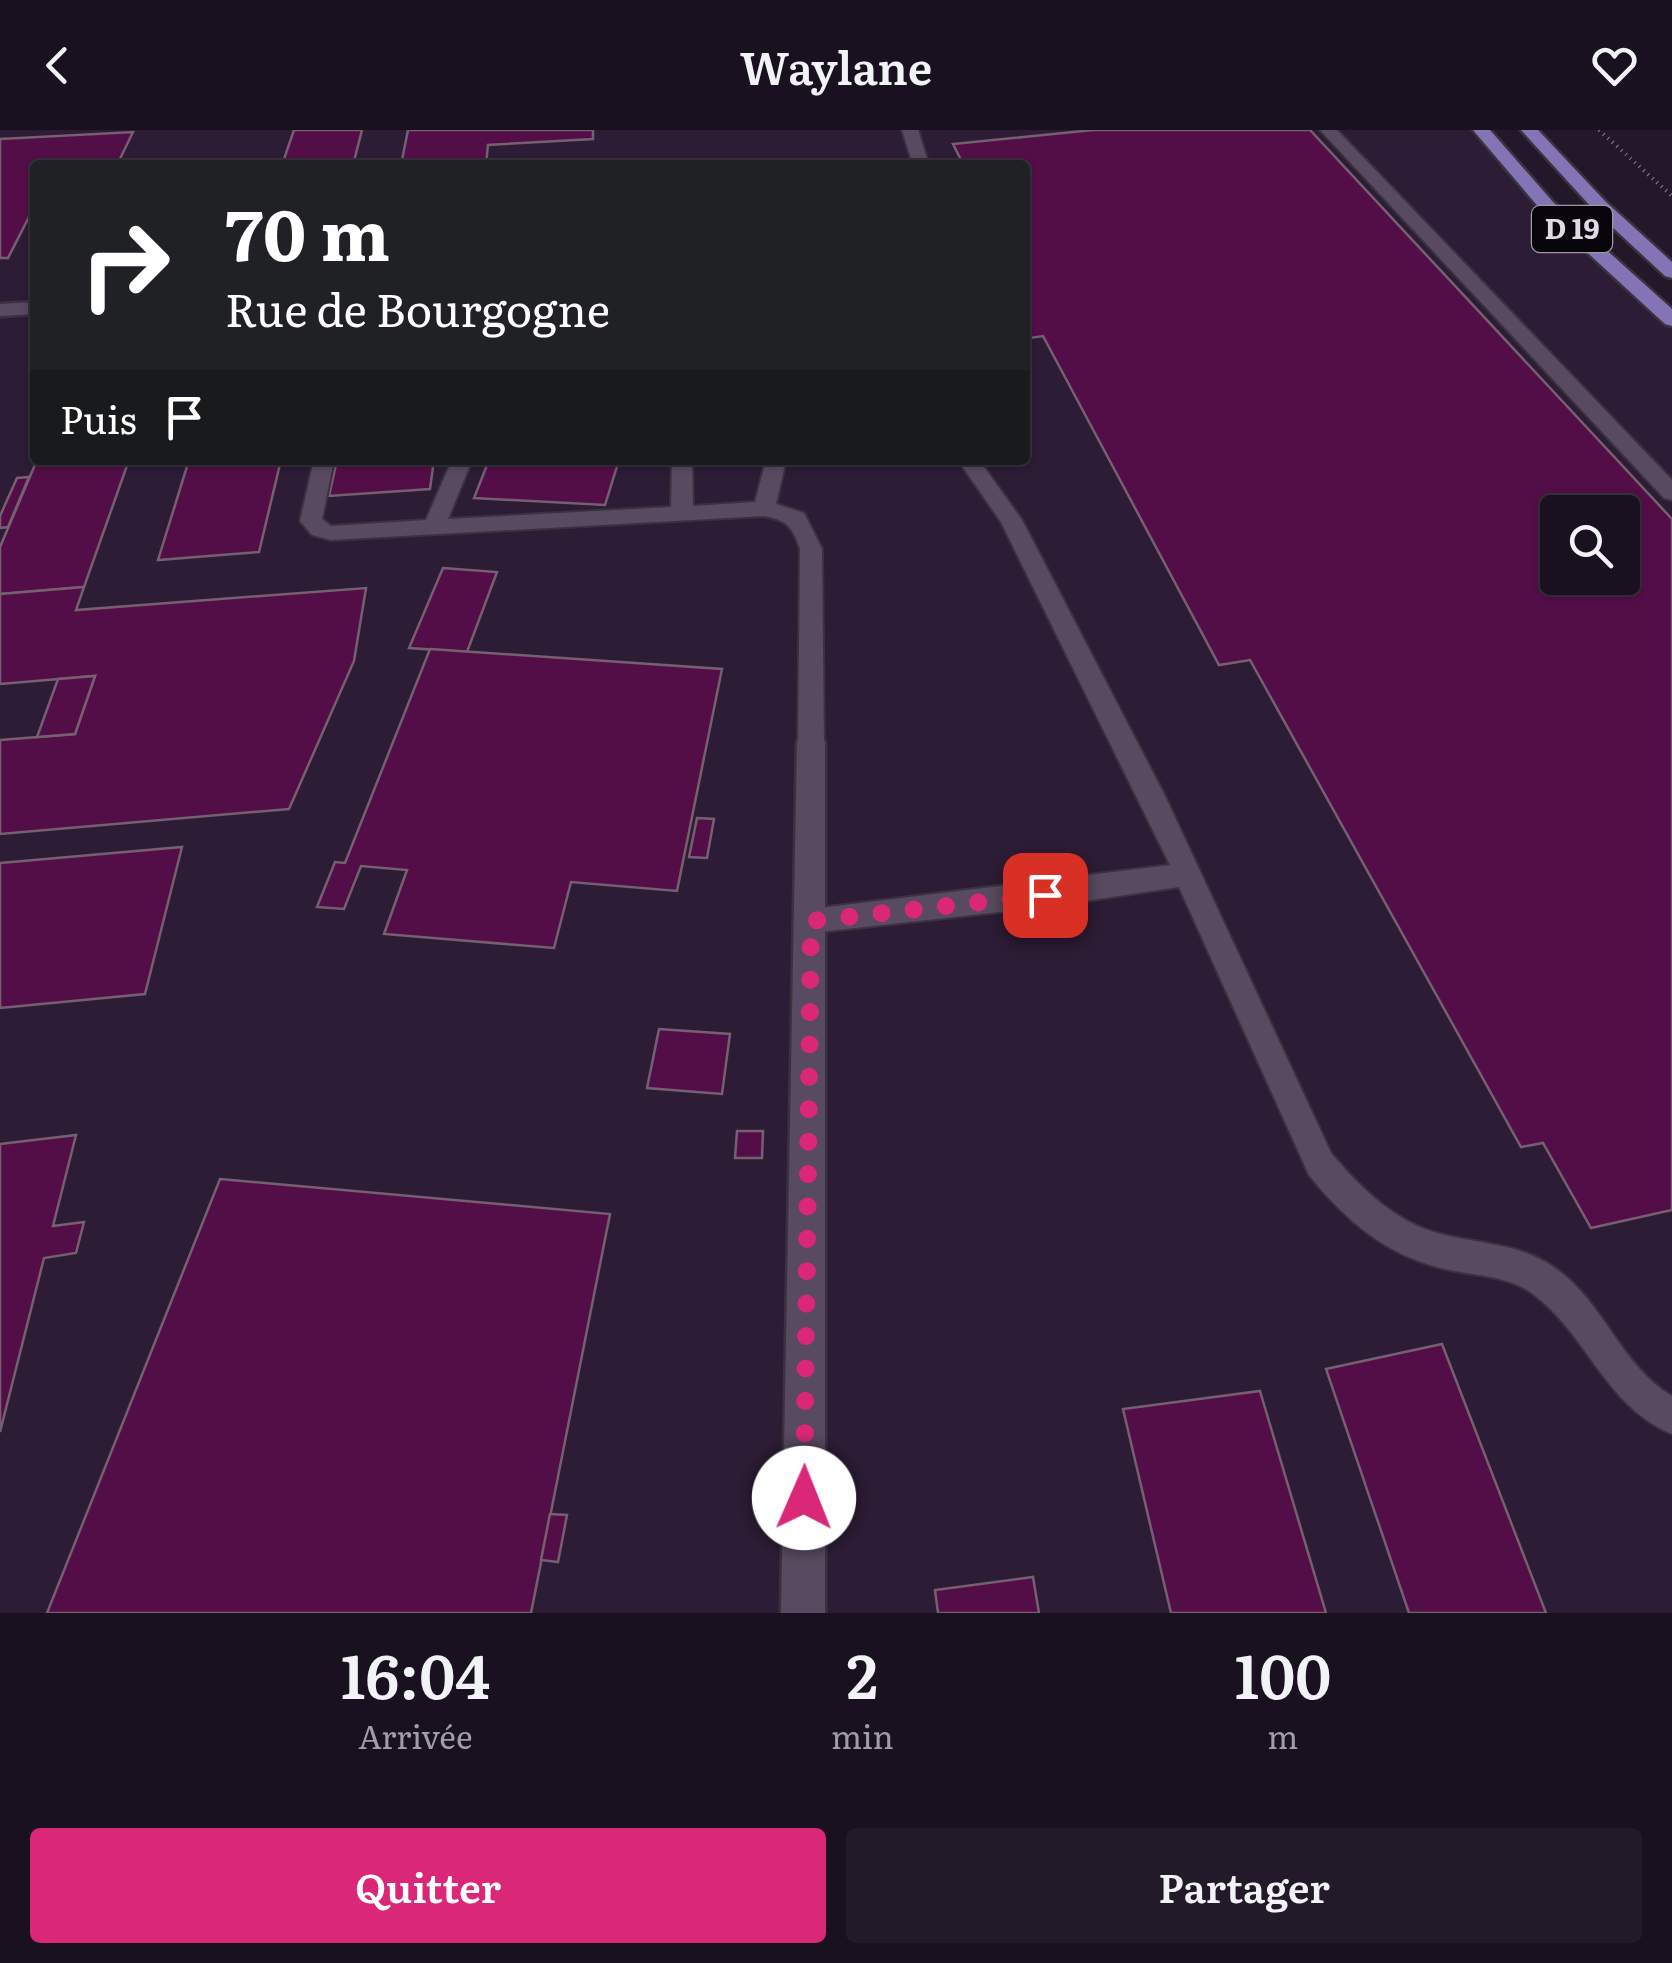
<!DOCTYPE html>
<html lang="fr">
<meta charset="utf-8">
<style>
body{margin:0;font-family:Literata,serif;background:#231a29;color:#f1f3f6;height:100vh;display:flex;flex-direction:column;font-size:38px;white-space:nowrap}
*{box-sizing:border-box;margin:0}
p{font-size:32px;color:#9f9da5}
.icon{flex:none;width:55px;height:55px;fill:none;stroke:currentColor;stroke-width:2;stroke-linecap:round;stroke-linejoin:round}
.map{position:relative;height:1483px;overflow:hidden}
.drawer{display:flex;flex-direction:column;background:#1a1120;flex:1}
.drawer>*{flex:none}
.banner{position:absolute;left:30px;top:30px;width:1000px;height:305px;border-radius:10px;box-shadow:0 2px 8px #0004,0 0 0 2px #38313e;background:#202124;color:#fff;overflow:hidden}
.fabs{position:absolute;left:1540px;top:365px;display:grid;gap:20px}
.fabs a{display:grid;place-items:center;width:100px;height:100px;border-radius:10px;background:#1a1120;box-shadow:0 2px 8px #0004,0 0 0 2px #38313e;font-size:50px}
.pin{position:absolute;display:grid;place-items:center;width:85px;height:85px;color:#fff;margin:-42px;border-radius:20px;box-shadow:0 5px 15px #0006}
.me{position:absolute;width:110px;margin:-55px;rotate:1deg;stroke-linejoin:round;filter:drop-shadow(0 0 8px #0008)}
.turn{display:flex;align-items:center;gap:35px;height:210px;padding:0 30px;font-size:45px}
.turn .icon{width:130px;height:130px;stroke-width:2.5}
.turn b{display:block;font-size:70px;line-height:85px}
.then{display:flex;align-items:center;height:95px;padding:0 30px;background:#0003;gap:20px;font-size:38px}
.eta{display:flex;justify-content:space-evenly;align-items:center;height:170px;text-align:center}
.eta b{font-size:60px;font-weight:600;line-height:70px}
.cta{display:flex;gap:20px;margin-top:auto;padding:20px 30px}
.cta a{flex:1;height:115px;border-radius:10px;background:#db2777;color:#fff;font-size:40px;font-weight:600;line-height:115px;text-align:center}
.cta a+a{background:#231a29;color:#f1f3f6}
header{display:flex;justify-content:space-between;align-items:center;height:130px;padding:0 30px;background:#1a1120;font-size:45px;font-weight:600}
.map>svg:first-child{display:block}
.built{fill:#2c1c35;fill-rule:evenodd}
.building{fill:#530e48;stroke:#765f70;stroke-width:2.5;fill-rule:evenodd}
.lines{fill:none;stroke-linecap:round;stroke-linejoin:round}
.lane-casing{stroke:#3b3240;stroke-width:4}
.street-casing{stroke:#3b3240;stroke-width:5}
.primary-casing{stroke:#3b3240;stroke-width:5}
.path{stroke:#8a8190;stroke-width:4;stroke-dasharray:1 5;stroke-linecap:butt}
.lane{fill:#584a60;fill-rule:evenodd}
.street{fill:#584a60;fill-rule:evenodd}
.primary{fill:#8375b5;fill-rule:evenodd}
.route{stroke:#db2777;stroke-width:18;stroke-dasharray:0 32.4}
.labels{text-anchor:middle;stroke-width:8;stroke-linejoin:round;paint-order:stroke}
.shield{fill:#09050c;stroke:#a099a4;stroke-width:2.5}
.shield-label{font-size:28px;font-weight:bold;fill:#e1d9e5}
</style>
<header><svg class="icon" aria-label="back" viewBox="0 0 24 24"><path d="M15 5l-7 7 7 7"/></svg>Waylane<svg class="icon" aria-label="heart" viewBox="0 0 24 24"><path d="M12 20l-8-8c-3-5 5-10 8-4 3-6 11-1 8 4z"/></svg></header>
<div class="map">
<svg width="1672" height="1483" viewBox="0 0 1672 1483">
<rect width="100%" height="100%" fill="#23172a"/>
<path class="built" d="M0 0H1479L1545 76 1672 197V1483H0ZM35 35H1025V330H35ZM1558 382H1622V448H1558Z"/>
<g class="building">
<polygon points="294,0 362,0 353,35 282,35"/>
<polygon points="408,0 593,0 593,9 488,15 486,35 401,35"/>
<path d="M1093 0H1310L1672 389V1080L1591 1098 1543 1013 1521 1017 1250 530 1219 535 1043 206 1030 208 1025 198V35H952L963 34 953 14ZM1558 382H1622V448H1558Z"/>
<polygon points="133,2 117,35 35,35 35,83 31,83 8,128 0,128 0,9"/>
<polygon points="37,330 129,330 84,457 0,464 0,417"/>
<polygon points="189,330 281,330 259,422 158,430"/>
<polygon points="337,330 434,330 430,359 329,366"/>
<polygon points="489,330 619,330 605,375 474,368"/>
<polygon points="29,347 8,397 0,398 0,386 17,348"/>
<polygon points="443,438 497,442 467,522 409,518"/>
<polygon points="84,457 76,480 366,458 354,531 289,679 0,704 0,610 75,604 95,546 0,554 0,464"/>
<polygon points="430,519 722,539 677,761 571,752 554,818 384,804 407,740 361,736 344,779 317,777 335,732 345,733"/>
<polygon points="95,546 75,604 37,607 58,549"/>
<polygon points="697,688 714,689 707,728 689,727"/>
<polygon points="182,717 145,864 0,878 0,733"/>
<polygon points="659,899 730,904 722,964 647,958"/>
<polygon points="737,1001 763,1001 762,1028 735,1028"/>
<polygon points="76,1005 53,1096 84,1092 76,1123 44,1128 0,1302 0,1014"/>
<polygon points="220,1049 610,1084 531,1483 47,1483"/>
<polygon points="1442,1214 1546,1483 1409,1483 1326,1239"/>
<polygon points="1260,1261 1326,1483 1171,1483 1123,1279"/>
<polygon points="550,1384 567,1385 558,1432 541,1430"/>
<polygon points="1033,1447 1039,1483 938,1483 935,1460"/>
</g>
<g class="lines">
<g class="lane-casing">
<g id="lane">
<polygon points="902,0 918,0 929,35 913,35"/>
<polygon points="1320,0 1337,0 1672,350 1672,370 1664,368"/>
<path d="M314 330H334L322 389 331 396 426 390 452 330H472L448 389 671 377 672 330H692L693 376 755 372 766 330H786L776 374 804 383 822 419 824 612 820 619H802L798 612 800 419C793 397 787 390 764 386L331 410 312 405 300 391Z"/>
<path d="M958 330H979L1022 390 1165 666 1331 1023C1363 1061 1399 1096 1449 1106 1484 1114 1521 1115 1552 1136 1603 1169 1620 1236 1672 1266V1304C1605 1276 1588 1205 1533 1164 1508 1145 1475 1146 1445 1139 1387 1126 1345 1090 1309 1045L1179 757 1045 777 811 803 801 800 797 791 801 782 811 779 1170 735 1001 392Z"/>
</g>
</g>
<g class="street-casing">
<g id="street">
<polygon points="35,172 35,184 0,186 0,174"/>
<polygon points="811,601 821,604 825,612 825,1483 781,1483 797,612 801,604"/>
</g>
</g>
<g class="primary-casing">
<g id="primary">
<polygon points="1473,0 1490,0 1553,72 1672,179 1672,196 1665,194 1541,80"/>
<polygon points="1521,0 1538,0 1605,71 1672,132 1672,148 1665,146 1593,79"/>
</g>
</g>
<polyline class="path" points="1599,0 1672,66"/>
<use href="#lane" class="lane"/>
<use href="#street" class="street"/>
<use href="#primary" class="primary"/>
</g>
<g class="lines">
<polyline class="route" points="804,1368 811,791 1045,765"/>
</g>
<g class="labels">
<rect class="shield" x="1532" y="76" width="80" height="46" rx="8"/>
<g class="shield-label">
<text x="1572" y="109">D 19</text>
</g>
</g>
</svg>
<div class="fabs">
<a><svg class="icon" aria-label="search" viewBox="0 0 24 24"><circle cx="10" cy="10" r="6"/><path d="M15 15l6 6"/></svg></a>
</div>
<div class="pin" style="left:1045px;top:765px;background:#d93025"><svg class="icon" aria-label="arrive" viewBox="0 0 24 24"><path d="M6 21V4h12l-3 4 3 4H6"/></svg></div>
<svg class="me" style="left:804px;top:1368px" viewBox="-20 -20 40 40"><circle r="19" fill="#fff"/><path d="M0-13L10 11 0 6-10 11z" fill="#db2777"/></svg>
<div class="banner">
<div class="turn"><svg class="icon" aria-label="right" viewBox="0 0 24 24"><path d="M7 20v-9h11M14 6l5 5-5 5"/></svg><div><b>70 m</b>Rue de Bourgogne</div></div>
<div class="then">Puis<svg class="icon" aria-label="arrive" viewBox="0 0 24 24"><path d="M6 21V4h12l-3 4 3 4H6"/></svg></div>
</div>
</div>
<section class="drawer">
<div class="eta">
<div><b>16:04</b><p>Arrivée</p></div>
<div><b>2</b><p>min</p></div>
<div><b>100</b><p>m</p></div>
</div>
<div class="cta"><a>Quitter</a><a>Partager</a></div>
</section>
